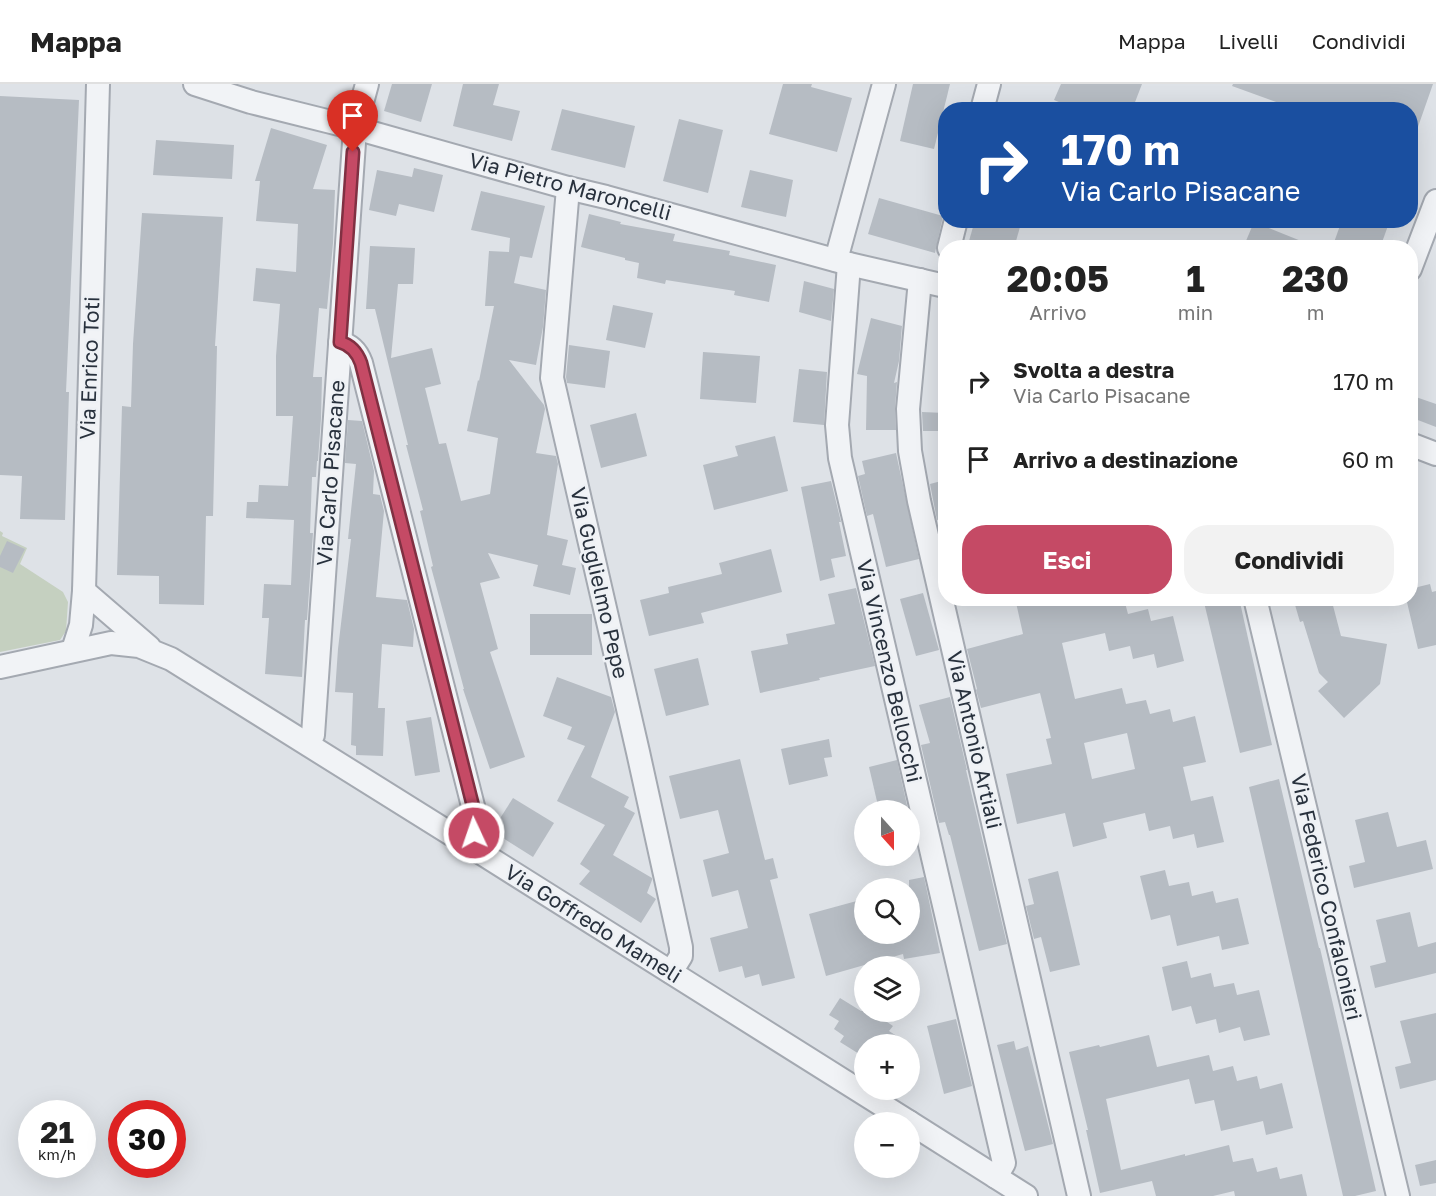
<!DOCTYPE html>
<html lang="it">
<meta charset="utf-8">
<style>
body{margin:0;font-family:"Golos Text",sans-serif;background:#f2f2f2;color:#222;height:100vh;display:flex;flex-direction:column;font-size:22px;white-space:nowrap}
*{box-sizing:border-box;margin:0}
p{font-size:20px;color:#767676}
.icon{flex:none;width:33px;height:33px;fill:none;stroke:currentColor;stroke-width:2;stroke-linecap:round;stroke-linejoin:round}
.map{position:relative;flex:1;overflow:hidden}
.sheet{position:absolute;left:938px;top:156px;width:480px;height:366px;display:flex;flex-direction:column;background:#fff;border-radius:24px;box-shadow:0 6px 24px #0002}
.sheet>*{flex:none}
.hud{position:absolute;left:938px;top:18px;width:480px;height:126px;border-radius:24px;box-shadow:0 6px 24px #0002;background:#1a4fa0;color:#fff;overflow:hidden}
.needle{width:39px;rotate:159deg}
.controls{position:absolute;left:854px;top:716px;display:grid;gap:12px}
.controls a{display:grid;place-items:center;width:66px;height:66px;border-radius:50%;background:#fff;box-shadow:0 6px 24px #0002;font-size:30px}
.speed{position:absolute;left:18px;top:1016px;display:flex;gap:12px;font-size:30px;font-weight:700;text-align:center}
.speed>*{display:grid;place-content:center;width:78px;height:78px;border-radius:50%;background:#fff;box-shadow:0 6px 24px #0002;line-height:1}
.speed small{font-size:15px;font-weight:400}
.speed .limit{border:9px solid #d22;background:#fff;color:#111}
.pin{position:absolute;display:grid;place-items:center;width:51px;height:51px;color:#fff;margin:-62px -26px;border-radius:50% 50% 50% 0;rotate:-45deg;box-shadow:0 0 6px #0007}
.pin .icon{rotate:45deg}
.me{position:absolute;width:66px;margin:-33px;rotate:357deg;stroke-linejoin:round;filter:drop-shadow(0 0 4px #0008)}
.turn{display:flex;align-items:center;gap:21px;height:126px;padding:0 24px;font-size:27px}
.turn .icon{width:78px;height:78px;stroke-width:2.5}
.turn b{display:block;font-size:42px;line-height:51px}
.eta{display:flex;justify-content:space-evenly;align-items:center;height:102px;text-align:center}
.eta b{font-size:36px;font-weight:700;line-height:42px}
.action{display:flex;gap:12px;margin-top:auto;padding:12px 24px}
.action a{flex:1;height:69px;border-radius:24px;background:#c54a65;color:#fff;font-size:24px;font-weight:700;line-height:69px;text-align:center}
.action a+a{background:#f2f2f2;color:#222}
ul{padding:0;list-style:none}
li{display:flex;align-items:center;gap:18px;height:78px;padding:0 24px}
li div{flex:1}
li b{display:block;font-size:22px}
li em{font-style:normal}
header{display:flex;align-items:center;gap:36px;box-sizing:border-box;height:84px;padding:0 30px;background:#fff;border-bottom:2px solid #e0e0e0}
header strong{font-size:28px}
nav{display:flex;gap:33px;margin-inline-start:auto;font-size:21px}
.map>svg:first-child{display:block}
.green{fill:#c5d0c0}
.building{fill:#b6bcc3;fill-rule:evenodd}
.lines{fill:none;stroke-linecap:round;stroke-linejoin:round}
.minor-casing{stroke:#a4a9b1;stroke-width:26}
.minor{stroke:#f1f3f6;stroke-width:22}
.route-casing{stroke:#803042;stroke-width:15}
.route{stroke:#c54a65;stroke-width:10}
.labels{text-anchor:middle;stroke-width:5;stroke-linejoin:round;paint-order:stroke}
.street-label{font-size:21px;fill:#28313d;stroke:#eef1f5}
</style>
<header>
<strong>Mappa</strong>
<nav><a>Mappa</a><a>Livelli</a><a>Condividi</a></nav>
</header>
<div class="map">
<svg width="1436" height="1112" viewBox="0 0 1436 1112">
<rect width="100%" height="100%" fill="#dee2e7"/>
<polygon class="green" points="0,447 3,449 2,452 27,464 20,480 63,508 68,518 66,547 60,556 0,568"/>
<g class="building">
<polygon points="392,0 432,0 421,38 384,27"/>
<polygon points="463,0 499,0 493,21 520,27 512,57 453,42"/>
<polygon points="783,0 812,0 811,3 852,14 837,68 769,50"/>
<polygon points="913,0 950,0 934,65 900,57"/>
<polygon points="1061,0 1142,0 1132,26 1078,26 1054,16"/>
<polygon points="1233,0 1433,0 1412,60 1410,59 1410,26 1298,26 1232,2"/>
<polygon points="0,12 79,16 66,308 69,308 65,436 20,435 22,392 0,391"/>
<polygon points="562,25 635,42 625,84 551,66"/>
<polygon points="679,35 723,46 708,109 663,97"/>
<polygon points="271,44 327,61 313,105 335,106 333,159 327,225 319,224 313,293 322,293 321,334 318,377 317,377 316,393 312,393 310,449 313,449 307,536 305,536 302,593 265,590 269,534 262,534 264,500 291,501 294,436 246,434 247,418 258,418 259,401 288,402 293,332 276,332 276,272 280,220 253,217 256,184 296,188 298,140 256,137 260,97 255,97"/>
<polygon points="156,56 234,61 232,95 153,91"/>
<polygon points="414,84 443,91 434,128 399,120 396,132 369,126 377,86 412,93"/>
<polygon points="750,86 793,96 786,133 741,123"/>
<polygon points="481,107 545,122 532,174 520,172 514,199 546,206 543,243 536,281 509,276 544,321 545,325 536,369 556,372 558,380 547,451 568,456 562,481 576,484 570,511 533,502 538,481 488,469 500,494 480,499 498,565 490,568 525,673 490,685 463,605 464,605 431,483 433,482 420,427 423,426 406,361 408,361 375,225 366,225 370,162 415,164 413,200 398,200 391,274 432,264 441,300 425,304 439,360 446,359 461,417 490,410 498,354 467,347 478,296 479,297 494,222 485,222 489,167 509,168 510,154 471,146"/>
<polygon points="879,114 943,132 935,169 868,150"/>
<polygon points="142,129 223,133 215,262 217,262 213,432 206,432 204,521 159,520 159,492 117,491 122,322 131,323 133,260"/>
<polygon points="589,130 621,138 620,140 675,150 673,157 730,167 729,171 776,181 769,218 734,211 735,207 666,196 665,200 637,194 639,179 625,176 625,174 581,163"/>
<polygon points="975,136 1022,136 1014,164 967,164"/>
<polygon points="1342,136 1390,136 1380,164 1332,164"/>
<polygon points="1254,138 1316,163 1316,164 1243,164"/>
<polygon points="804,197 834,205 831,237 799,228"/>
<polygon points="613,221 653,229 645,264 606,256"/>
<polygon points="871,234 902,242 899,277 894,299 897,298 895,324 896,346 866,346 867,292 857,290"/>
<polygon points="569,261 610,267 605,304 567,299 566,293"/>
<polygon points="703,268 760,272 756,319 700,315"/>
<polygon points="799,285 827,288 824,341 793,338"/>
<polygon points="1410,311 1436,320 1436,343 1410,333"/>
<polygon points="922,328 945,329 945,347 923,347"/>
<polygon points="636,329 647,372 601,384 590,341"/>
<polygon points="348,336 362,337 374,387 373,410 380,411 384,427 376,513 407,516 414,545 413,563 382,560 378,624 385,624 383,672 356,671 356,662 351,661 353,609 335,608 338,565 351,455 348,455 356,380 345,379"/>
<polygon points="775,352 788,407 714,426 703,381 738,372 735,362"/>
<polygon points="896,369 919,475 886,483 873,430 867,432 858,392 865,390 862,377"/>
<polygon points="945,396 945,434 937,436 930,400"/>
<polygon points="831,397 841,438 839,438 846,472 831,475 835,493 820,497 801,403"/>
<polygon points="7,457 25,465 13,489 0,483 0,472"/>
<polygon points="771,465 782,508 701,529 704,539 649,552 640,516 669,509 668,503 722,490 719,479"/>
<polygon points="1430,500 1432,508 1436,507 1436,561 1418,565 1406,514 1410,514 1410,505"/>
<polygon points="856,504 875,582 819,594 820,596 760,609 751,567 788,560 786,550 835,540 828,510"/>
<polygon points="923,509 939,566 916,572 900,515"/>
<path d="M1015 514H1103L1104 520 1124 515 1128 530 1148 525 1151 537 1173 532 1184 577 1157 584 1154 570 1133 575 1130 562 1109 567 1105 549 1062 559 1075 615 1122 604 1126 620 1146 616 1150 630 1170 625 1173 638 1195 632 1206 678 1183 683 1191 717 1213 712 1224 758 1197 764 1194 750 1173 755 1170 742 1149 747 1145 729 1103 739 1107 754 1073 763 1065 729 1017 740 1006 690 1052 680 1046 655 1051 654 1040 609 981 624 976 606 977 605 967 565 1023 550ZM1127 649 1135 685 1092 695 1084 659Z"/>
<polygon points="1203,514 1239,514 1272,661 1240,669"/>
<polygon points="1293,514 1331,514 1341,552 1387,560 1380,600 1344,634 1318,607 1328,598 1319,589 1303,537 1300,538"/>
<rect x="530" y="530" width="62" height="41"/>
<polygon points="698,574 709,621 666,632 654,585"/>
<polygon points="557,593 611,613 615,628 591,693 629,713 624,723 635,729 613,771 652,794 652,796 647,809 656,815 641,839 579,800 590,787 580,780 605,741 557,717 585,662 567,655 572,643 543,632"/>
<polygon points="950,613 967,686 966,686 1007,860 979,867 950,751 949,751 945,738 939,739 921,661 930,659 919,621"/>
<polygon points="431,633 440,688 415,692 406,637"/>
<polygon points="829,655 832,673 824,674 828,692 789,701 781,665"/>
<polygon points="740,675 765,776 773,774 778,794 770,796 795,894 762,902 759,890 745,894 742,882 719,888 710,854 748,844 738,806 712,813 703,776 729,769 718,726 680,735 669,692"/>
<polygon points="897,676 908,726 879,726 869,683"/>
<polygon points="1279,695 1319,864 1320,864 1376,1107 1355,1112 1343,1112 1249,703"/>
<polygon points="513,714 554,739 533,773 492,747"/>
<polygon points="1388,728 1397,763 1426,756 1433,785 1354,804 1349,782 1365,778 1355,736"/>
<polygon points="1165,786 1169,802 1189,798 1192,812 1213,807 1216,819 1238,814 1249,860 1222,866 1219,852 1177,862 1170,831 1151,836 1140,792"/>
<polygon points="1058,787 1080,881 1050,888 1041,853 1034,855 1026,822 1034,820 1028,795"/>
<polygon points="924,793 940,869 904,875 903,870 826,892 809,830 864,815 864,849 909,849 909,796"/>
<polygon points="1410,828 1418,863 1436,858 1436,889 1375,904 1370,882 1386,878 1376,836"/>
<polygon points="1187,877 1191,894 1211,889 1214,903 1234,899 1237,911 1259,906 1270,951 1244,957 1240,943 1219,949 1216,935 1196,940 1191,922 1172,927 1162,883"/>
<polygon points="840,914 861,927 882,927 881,934 893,942 889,947 909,960 864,960 864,973 840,958 844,952 834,945 839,937 829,931"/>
<polygon points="1436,929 1436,996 1400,1005 1395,983 1411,979 1400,937"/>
<polygon points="956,935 972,1002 944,1010 927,942"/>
<polygon points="1149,951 1157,983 1209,971 1213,987 1233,982 1237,997 1257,992 1260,1005 1282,999 1293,1044 1266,1051 1263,1037 1221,1047 1214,1016 1195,1020 1189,995 1106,1015 1121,1086 1185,1070 1185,1072 1229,1061 1233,1078 1253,1074 1257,1088 1277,1083 1280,1095 1302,1090 1307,1112 1235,1112 1234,1107 1213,1112 1156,1112 1152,1097 1100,1109 1086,1046 1088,1046 1069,968 1099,961 1100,963"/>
<polygon points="1014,957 1016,966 1028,962 1053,1060 1025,1067 997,961"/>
<polygon points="1436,1076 1436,1099 1420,1102 1415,1081"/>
</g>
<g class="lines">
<g class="minor-casing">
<g id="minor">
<polyline points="195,0 251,18 355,44 568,104 606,113 849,180 945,202"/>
<polyline points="982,26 989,0"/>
<polyline points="568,104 552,294 638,668 681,863 681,872 671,888"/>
<polyline points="949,164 956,136"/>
<polyline points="836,176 884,0"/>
<polyline points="849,180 837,341 840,374 1004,1079 996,1093"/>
<polyline points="1410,185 1436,117"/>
<polyline points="920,196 908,325 910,367 919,417 1079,1112"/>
<path d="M340 259C351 261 357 268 361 279L476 734C477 744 473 751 467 760"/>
<polyline points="1410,360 1436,370"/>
<polyline points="84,507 149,563"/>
<polyline points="1255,514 1398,1112"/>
<polyline points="73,566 81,541 84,507 98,0"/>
<polyline points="0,583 111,559 139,562 171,575 467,760 909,1038"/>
<polyline points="308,660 313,651 355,44 367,0"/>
<polyline points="909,1038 1026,1112"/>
</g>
</g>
<use href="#minor" class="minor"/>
</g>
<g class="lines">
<g class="route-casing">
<path id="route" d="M353 68 340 258C351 261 357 268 361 279L476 734V741L474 749"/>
</g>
<use href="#route" class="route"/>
</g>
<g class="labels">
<g class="street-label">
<text transform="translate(570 103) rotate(15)" y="7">Via Pietro Maroncelli</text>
<text transform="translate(90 284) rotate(-88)" y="7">Via Enrico Toti</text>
<text transform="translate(331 389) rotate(-86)" y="7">Via Carlo Pisacane</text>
<text transform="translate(599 499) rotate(77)" y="7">Via Guglielmo Pepe</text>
<text transform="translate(889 587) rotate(77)" y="7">Via Vincenzo Bellocchi</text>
<text transform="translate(974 656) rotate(77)" y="7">Via Antonio Artiali</text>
<text transform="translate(1326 813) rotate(77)" y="7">Via Federico Confalonieri</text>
<text transform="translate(593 840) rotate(32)" y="7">Via Goffredo Mameli</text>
</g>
</g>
</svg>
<div class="controls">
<a><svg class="needle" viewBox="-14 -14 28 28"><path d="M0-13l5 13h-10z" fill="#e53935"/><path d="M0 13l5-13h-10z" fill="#767676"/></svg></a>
<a><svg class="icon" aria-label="search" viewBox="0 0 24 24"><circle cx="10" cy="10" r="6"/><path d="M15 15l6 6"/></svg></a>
<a><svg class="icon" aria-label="layers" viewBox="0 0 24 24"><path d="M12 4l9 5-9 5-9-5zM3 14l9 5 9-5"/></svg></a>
<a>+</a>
<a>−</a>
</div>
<div class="speed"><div>21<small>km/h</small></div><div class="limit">30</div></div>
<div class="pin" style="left:353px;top:68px;background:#d93025"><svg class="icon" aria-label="arrive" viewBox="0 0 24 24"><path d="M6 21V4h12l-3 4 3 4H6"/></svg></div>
<svg class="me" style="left:474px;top:749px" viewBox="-20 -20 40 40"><circle r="17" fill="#c54a65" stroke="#fff" stroke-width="3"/><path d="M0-11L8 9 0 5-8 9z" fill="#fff"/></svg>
<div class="hud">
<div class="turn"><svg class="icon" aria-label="right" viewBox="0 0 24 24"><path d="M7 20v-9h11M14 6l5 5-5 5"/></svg><div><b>170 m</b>Via Carlo Pisacane</div></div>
</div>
<section class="sheet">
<div class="eta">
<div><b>20:05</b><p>Arrivo</p></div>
<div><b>1</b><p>min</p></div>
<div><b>230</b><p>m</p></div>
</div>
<ul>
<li><svg class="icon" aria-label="right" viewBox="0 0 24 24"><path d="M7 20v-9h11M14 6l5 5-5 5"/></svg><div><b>Svolta a destra</b><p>Via Carlo Pisacane</p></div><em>170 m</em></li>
<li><svg class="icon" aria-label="arrive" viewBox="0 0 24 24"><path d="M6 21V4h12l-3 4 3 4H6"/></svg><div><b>Arrivo a destinazione</b></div><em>60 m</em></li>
</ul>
<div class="action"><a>Esci</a><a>Condividi</a></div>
</section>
</div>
